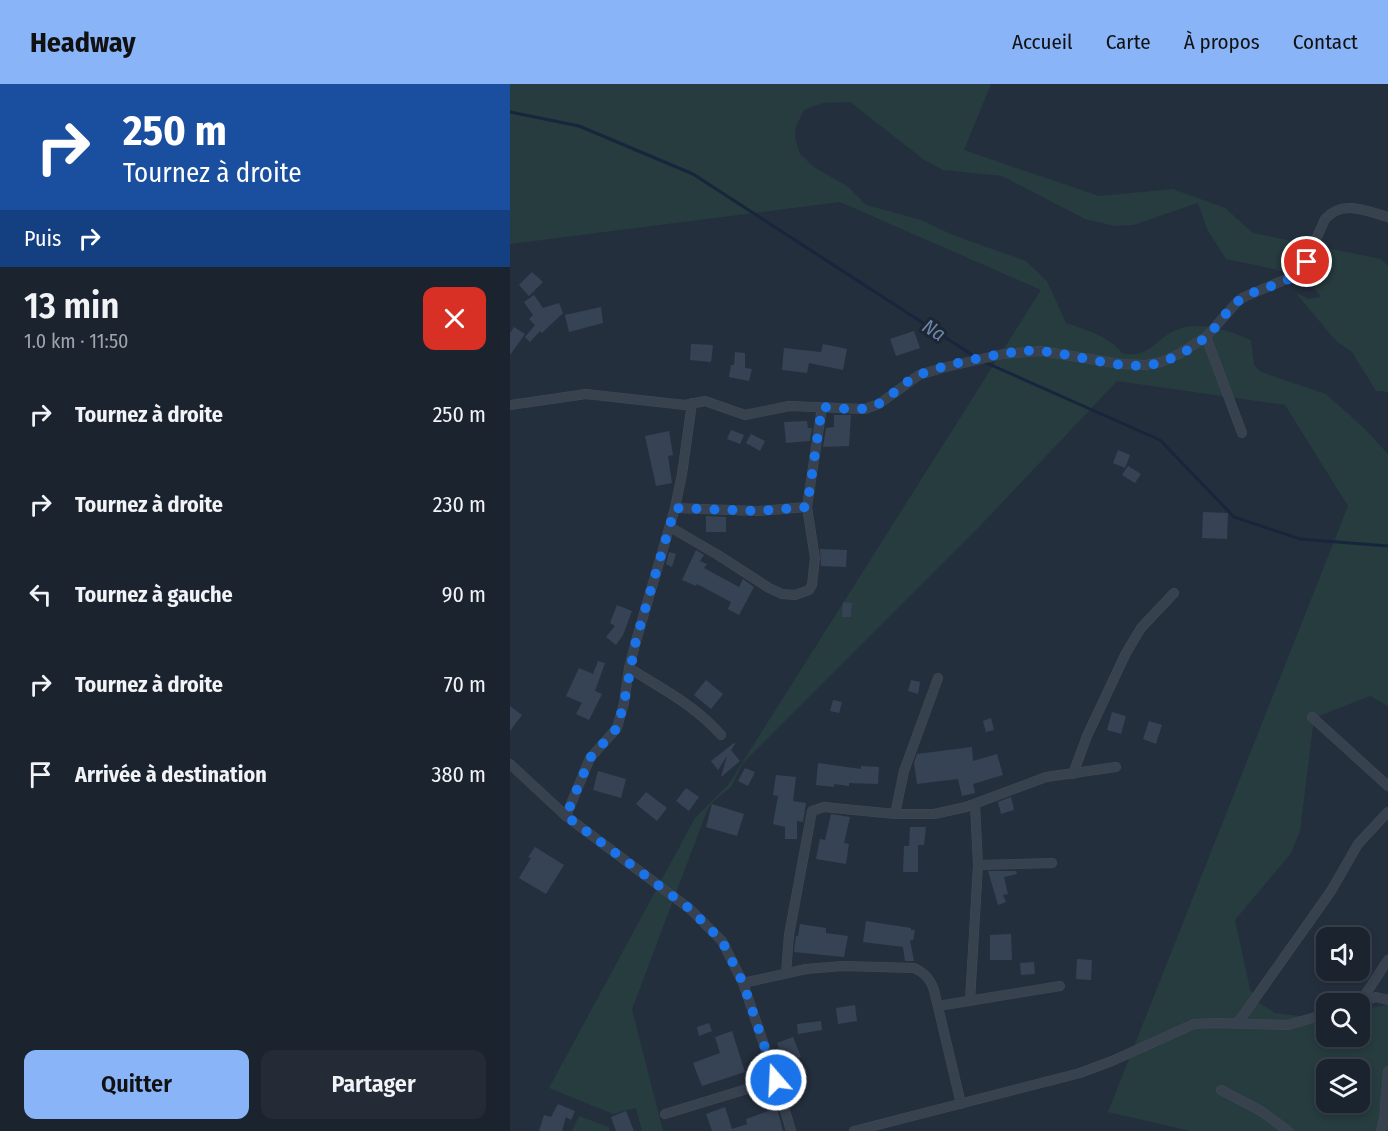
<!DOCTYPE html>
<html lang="fr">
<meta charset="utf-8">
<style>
body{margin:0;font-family:"Fira Sans Condensed",sans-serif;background:#242b36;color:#f1f3f6;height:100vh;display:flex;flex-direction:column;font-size:22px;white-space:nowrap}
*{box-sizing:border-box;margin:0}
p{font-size:20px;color:#a0a4aa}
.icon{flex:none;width:33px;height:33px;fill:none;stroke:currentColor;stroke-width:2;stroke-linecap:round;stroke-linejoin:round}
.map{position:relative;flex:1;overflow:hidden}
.side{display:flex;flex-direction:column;background:#1b232e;width:510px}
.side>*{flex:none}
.hud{background:#1a4fa0;color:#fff;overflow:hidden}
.tools{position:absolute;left:806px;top:843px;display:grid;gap:12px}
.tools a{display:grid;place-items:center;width:54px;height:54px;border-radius:12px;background:#1b232e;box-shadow:0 3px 9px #0003,0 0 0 2px #39404a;font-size:30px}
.pin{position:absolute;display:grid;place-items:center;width:51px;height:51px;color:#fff;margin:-26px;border:3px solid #fff;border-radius:50%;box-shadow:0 2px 6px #0007}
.me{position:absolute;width:66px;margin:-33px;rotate:341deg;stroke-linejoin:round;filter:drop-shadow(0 0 4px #0008)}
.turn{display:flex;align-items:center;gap:21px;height:126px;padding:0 24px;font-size:27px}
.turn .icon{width:78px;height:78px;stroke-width:2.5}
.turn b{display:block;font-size:42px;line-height:51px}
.then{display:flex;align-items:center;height:57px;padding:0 24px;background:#0003;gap:12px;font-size:22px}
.round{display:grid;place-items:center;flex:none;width:63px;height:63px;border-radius:12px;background:#242b36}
.headline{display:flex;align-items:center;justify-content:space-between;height:102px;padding:0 24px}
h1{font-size:36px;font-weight:600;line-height:45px}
.button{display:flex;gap:12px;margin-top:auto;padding:12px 24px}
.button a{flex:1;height:69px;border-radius:12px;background:#8ab4f8;color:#111;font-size:24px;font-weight:600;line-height:69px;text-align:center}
.button a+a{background:#242b36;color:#f1f3f6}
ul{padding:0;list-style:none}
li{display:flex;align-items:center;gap:18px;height:90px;padding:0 24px}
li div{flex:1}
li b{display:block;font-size:22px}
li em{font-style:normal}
header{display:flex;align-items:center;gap:36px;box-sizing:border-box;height:84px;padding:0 30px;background:#8ab4f8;color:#111}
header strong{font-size:28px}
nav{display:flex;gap:33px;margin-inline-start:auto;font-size:21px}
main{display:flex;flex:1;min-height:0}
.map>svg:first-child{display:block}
.green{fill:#263c3f;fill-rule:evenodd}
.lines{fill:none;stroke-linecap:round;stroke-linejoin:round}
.stream{stroke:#17263c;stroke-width:3}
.building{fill:#364354}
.street-casing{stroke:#414a57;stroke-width:10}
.street{stroke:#38414e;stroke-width:9}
.route{stroke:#1a73e8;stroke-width:10;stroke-dasharray:0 18}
.labels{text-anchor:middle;stroke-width:6;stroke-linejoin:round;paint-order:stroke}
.water-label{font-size:20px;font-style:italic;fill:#6d86a8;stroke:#1d2633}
</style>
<header>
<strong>Headway</strong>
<nav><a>Accueil</a><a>Carte</a><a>À propos</a><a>Contact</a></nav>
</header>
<main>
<section class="side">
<div class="hud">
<div class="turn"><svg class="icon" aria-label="right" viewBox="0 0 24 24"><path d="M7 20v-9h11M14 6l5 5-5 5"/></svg><div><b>250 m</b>Tournez à droite</div></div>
<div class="then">Puis<svg class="icon" aria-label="right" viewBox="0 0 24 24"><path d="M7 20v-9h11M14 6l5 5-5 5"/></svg></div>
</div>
<div class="headline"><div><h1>13 min</h1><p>1.0 km · 11:50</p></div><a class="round" style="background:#d93025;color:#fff"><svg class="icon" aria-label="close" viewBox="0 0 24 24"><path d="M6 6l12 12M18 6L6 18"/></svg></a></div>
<ul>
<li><svg class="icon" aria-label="right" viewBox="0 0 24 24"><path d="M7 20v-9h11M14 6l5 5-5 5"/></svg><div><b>Tournez à droite</b></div><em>250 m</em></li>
<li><svg class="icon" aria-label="right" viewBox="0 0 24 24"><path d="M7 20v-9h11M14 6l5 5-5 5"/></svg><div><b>Tournez à droite</b></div><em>230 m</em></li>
<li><svg class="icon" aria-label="left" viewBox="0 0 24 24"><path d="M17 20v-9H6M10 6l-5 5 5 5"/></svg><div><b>Tournez à gauche</b></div><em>90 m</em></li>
<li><svg class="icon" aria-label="right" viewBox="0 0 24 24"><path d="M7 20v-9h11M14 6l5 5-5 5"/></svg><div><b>Tournez à droite</b></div><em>70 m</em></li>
<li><svg class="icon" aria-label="arrive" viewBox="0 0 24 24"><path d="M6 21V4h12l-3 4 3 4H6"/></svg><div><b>Arrivée à destination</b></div><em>380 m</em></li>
</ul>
<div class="button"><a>Quitter</a><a>Partager</a></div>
</section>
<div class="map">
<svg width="878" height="1047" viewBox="0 0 878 1047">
<rect width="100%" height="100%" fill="#242f3e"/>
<g class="green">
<path d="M0 0H481L454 66 589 112 663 105 715 124 743 149 871 175 878 182V308L866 307 842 268 826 257 785 208 798 215 811 213C794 186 745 182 716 175L697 145 688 119 623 141 605 142 575 135 492 92 433 86 413 75 340 18 312 19 294 26 286 42 285 54 290 70 304 83 337 102 356 121 411 136 443 151 516 177 537 197 556 239C575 245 600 253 612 269 638 275 643 258 662 248 686 235 717 246 741 256L744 281 751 288 816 310 857 347 878 370V622L860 612 804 634 790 747 781 769 725 836 740 905 749 919 765 929 805 934 816 932V952H849V926L878 921V1047H681L598 1028 838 422 775 321 607 297 471 441 233 679 221 703 204 717 197 727 122 925 153 1047H132L126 1024 103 1030 39 1004 185 734 218 701 531 206 330 118 0 160ZM816 986H849V1018H816Z"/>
<polygon points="69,1032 99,1043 100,1047 62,1047"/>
</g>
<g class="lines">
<g class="stream">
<polyline points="0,28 69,42 183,90 467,274"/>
<polyline points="472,277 650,356 724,433 790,455 878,462"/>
</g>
</g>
<g class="building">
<polygon points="22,188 33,198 19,212 9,201"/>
<polygon points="24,211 33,224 49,219 53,229 32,249 30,247 20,258 15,253 25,241 19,235 23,231 14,218"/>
<polygon points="91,223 93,239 59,248 55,231"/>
<polygon points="4,243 15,250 0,271 0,249"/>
<polygon points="404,247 410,264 386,272 380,255"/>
<polygon points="181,260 203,261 201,278 180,276"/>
<polygon points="313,260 337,265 333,286 299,279 297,289 272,286 274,264 311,268"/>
<polygon points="225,268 235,269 235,284 242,285 239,297 219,293 221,281 224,281"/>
<polygon points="324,331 341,331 339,362 313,363 316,344 324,343"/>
<polygon points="297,337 298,344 302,344 300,357 276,359 274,338"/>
<polygon points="221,346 234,351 230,360 217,355"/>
<polygon points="159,347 163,371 158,372 162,399 146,402 135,352"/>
<polygon points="241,350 255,357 250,367 236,359"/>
<polygon points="608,366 620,371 615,384 603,379"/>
<polygon points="618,382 631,390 625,399 612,391"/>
<polygon points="693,428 718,429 717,455 692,454"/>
<polygon points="196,432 216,433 216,448 196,448"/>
<polygon points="310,465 337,466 336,483 311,482"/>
<polygon points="186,466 194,471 190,477 197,480 194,484 229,503 233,495 244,503 229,531 218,525 221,518 187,500 186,502 172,496"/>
<polygon points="159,468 166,470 162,483 156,480"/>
<polygon points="333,518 342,519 341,533 332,533"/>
<polygon points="107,521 122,527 113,551 106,561 96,553 105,542 100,539"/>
<polygon points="88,577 95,579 85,607 92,610 79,636 66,630 72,619 56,612 69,584 83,590"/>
<polygon points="196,596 213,610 201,625 184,611"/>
<polygon points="401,596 410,598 408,610 398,607"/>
<polygon points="323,616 332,618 329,629 320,627"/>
<polygon points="0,622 12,631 0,647"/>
<polygon points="602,628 616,632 611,650 597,646"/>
<polygon points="481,634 484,646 476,648 473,637"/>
<polygon points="639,637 652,641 646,660 633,655"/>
<polygon points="224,659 225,660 221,666 230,677 211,693 217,672 208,686 201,677"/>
<polygon points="462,663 463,677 487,670 493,691 463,700 465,709 452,712 448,695 407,700 404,679 407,670"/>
<polygon points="308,679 351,685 351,682 369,683 368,700 339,699 339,702 324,700 324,703 306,701"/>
<polygon points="235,684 245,688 238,702 228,697"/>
<polygon points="88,687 116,695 111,714 83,706"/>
<polygon points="266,691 286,693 283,717 296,719 293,738 287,737 287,755 275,755 275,743 263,740 268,712 263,711"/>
<polygon points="176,704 189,713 179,727 166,717"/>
<polygon points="136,708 157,724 147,737 126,720"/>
<polygon points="501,713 504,726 491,730 488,718"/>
<polygon points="202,720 234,730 227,752 196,743"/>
<polygon points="321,730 340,733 334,759 339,760 336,780 306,775 310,755 315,756"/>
<polygon points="400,743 416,743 414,761 408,761 408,788 393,788 394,762 399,762"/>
<polygon points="25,763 54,781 36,810 9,794 21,774 18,773"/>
<polygon points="478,787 506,787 507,790 494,793 498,810 493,811 496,818 488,821"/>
<polygon points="356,837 401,844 401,846 405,846 403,856 400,856 404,877 395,877 393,863 353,858"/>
<polygon points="290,840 316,844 316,849 338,852 334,873 284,868 286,852 288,852"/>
<polygon points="501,850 502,876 480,876 480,851"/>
<polygon points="567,875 582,876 581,896 566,895"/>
<polygon points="524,878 525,890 511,891 510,879"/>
<polygon points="345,921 347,937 328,940 326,924"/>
<polygon points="311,937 312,946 288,950 287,940"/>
<polygon points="199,939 202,947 189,952 187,943"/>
<polygon points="222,947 235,988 192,1002 183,979 210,969 205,953"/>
<polygon points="283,953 291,973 274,979 267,959"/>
<polygon points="48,1020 65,1027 61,1036 56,1033 52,1047 29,1047 34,1031 41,1033"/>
<polygon points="215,1023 222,1045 237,1040 236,1035 267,1024 273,1047 202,1047 196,1030"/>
<polygon points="116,1027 124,1047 106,1047 101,1033"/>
</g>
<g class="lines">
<g class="street-casing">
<g id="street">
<polyline points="696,253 732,349"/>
<path d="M0 321 76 310 175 321 195 317 235 331 279 322 355 325 369 320 409 291 432 284 493 270 531 267 611 280 636 281 651 278 669 270 696 253 728 217 734 213 786 191 793 185 815 135C833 115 856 127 878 133"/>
<polyline points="165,424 248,427 297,423"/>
<polyline points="160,443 208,471 259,504 272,510 285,511 299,506 302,501 305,474 297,423 312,323"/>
<path d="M119 584C151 604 186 622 211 651"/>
<polyline points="802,633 878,702"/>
<polyline points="0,680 56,732 180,825 212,857 233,899 266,996 281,1047"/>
<polyline points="563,690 577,652 616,569 631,544 664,509"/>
<polyline points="385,730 394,687 428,594"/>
<polyline points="56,732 80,674 107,644 114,619 119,584 126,557 165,424 172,390 182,319"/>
<polyline points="468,781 542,779"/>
<polyline points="276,889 279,851 302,727 314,723 385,730 424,730 456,723 536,693 606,683"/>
<path d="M233 899 296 885 333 882 404 884C415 889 420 895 424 906L451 1020"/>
<polyline points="460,917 468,781 465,720"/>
<polyline points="851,917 878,876"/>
<polyline points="844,920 866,913 878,916"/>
<polyline points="428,922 550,902"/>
<polyline points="727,940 821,807 848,760 878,728"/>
<polyline points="711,1006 751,1027 778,1047"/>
<polyline points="155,1030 266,996"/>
<polyline points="344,1047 570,989 602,977 684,940 707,939 778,941 816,930"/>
<polyline points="871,1047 874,1035 878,987"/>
</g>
</g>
<use href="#street" class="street"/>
</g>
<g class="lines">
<path class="route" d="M266 996 233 899 212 857 180 825 56 732 80 674 107 644 114 619 126 556 165 424 248 427 297 423 312 323C330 324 354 329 370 319 383 311 393 299 407 292 430 281 487 270 513 267 556 264 609 290 649 279 665 274 685 263 697 252 709 241 717 225 731 215 751 201 784 202 797 178"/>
</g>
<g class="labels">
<g class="water-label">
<text transform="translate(424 246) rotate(33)" y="7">Na</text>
</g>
</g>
</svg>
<div class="tools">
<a><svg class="icon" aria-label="sound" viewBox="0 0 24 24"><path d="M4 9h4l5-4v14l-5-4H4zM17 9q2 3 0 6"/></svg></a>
<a><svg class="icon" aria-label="search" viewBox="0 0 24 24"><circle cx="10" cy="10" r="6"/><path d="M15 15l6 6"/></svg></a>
<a><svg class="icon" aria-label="layers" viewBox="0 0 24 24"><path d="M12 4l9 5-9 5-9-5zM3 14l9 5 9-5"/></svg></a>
</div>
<div class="pin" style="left:797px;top:178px;background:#d93025"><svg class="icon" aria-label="arrive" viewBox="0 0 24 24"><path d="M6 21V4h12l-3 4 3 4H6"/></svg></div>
<svg class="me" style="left:266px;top:996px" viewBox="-20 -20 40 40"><circle r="17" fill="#1a73e8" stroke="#fff" stroke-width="3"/><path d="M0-11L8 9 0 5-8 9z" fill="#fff"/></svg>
</div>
</main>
